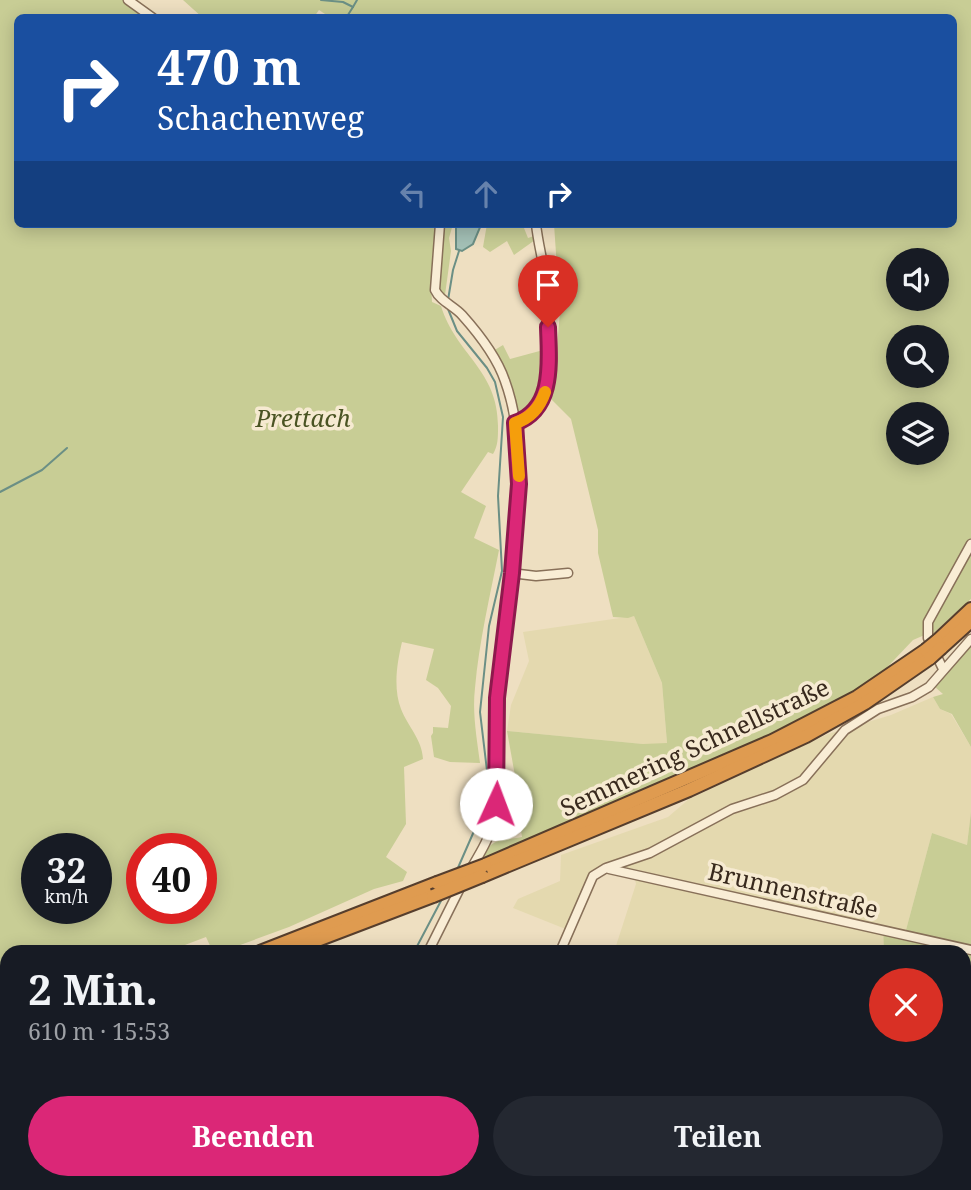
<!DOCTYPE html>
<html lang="de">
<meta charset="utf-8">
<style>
body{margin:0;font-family:"Noto Serif",serif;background:#242831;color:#f1f3f6;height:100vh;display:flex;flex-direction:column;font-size:26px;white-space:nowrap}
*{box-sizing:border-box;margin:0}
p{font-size:23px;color:#9ea1a6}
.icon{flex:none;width:38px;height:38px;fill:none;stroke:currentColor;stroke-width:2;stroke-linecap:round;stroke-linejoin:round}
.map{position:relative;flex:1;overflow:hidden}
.side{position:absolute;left:0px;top:945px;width:971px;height:245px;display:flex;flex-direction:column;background:#171b24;border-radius:21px 21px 0 0;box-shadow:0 4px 18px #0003}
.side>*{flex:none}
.banner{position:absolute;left:14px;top:14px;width:943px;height:214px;border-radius:10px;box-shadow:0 4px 18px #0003;background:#1a4fa0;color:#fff;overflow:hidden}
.fabs{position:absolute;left:886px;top:248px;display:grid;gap:14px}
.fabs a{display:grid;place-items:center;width:63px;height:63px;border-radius:50%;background:#171b24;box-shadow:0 4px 18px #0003;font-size:35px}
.speed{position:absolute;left:21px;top:833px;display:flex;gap:14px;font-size:35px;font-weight:700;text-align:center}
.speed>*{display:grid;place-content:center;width:91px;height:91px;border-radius:50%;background:#171b24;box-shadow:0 4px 18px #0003;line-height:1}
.speed small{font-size:18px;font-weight:400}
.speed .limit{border:10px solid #d22;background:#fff;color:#111}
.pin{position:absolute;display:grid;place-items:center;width:60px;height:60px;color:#fff;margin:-72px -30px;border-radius:50% 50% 50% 0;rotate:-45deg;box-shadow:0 0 7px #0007}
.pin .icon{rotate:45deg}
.me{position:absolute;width:77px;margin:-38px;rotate:2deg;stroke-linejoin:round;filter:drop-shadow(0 0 5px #0008)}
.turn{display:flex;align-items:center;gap:24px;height:147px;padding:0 28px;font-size:32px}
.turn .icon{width:91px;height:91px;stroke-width:2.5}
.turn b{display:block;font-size:49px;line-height:60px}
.lanes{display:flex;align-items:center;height:66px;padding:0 28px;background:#0003;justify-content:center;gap:35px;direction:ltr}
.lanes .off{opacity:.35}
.round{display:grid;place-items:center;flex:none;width:74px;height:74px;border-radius:37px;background:#242831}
.overview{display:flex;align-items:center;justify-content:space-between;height:119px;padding:0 28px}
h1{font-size:42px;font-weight:700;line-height:52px}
.cta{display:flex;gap:14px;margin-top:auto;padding:14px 28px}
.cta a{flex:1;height:80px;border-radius:42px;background:#db2777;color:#fff;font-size:28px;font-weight:700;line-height:80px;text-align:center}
.cta a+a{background:#242831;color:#f1f3f6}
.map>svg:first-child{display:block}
.farmland{fill:#e4d9af}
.green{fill:#c8cd95;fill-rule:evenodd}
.water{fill:#a4c1b7;stroke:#6b8f85;stroke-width:2}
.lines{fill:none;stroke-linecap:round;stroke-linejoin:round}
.stream{stroke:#6b8f85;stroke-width:2}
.minor-casing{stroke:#887059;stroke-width:11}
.highway-casing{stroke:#563e2d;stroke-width:16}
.minor{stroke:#f9edd5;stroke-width:8}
.highway{stroke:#df9b50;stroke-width:12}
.highway-bridge-casing{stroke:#563e2d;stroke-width:16;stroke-linecap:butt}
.highway-bridge{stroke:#df9b50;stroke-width:12}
.route-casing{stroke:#8e194d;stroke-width:18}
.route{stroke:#db2777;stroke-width:12}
.slow{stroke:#f59e0b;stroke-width:12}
.labels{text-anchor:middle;stroke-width:7;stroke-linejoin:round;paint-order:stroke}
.park-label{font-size:24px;font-style:italic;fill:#4a5423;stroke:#f6ead1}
.street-label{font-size:24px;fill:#38291d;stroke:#f6ead1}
</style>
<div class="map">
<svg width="971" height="1190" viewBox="0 0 971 1190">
<rect width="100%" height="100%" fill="#eedfc1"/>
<g class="farmland">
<polygon points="634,616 662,683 667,744 643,744 507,731 511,705 529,661 523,632"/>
<polygon points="933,697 940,709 951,714 971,747 971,812 967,845 932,833 906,930 883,928 884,952 614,952 636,884 635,879 613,871 599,874 573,932 513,908 518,899 560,881 561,855 668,817 689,799 828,734 891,715"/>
<polygon points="964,1038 971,1039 971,1190 808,1190 803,1183 964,1183"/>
<polygon points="291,1183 365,1183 362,1190 283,1190"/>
</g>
<g class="green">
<path d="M0 0H123L149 17 18 18V224H435L431 281 432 302 441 306C456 355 499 370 498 428 498 437 498 446 493 454L488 452 461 492 486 506 474 538 499 550C490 596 479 642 475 688 472 713 477 739 480 763L450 762 434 757 431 736 433 733V727L448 728 451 706 438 688 426 680 434 649 402 642C397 663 393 688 401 709 408 727 422 739 423 759L404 767 406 824 386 857 407 872 403 881 374 889 289 927 221 952H213L206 937 177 948 178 952H7V996H0ZM37 849H96V908H37ZM142 849H201V908H142Z"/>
<path d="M183 0H971V599L928 638 927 634 913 640 876 679 795 726 480 861C493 837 496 842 522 837L516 798 517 787 507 731 643 744 667 743 662 683 634 616 628 618 613 617 598 553V530L571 419 548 396 552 348 557 347 560 312 554 224H954V18H331L319 10 314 17 203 18ZM898 261H936V299H898ZM898 338H936V376H898ZM898 415H936V453H898Z"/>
<path d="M443 224H453L449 238 451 251 445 295H441C436 286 438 272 442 262L439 259Z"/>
<polygon points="487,224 527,224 524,228 528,238 534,236 535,240 514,255 507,241 490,252 483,247"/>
<path d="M503 345 510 359 547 349C545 378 549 404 519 419L493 351Z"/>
<polygon points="971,646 971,747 952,714 940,709 933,697 943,694 935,687"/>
<polygon points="971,812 971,1039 964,1038 964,952 884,952 883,928 906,930 932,833 967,845"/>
<polygon points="0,1053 7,1059 7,1183 27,1183 27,1190 0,1190"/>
<polygon points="706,1183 803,1183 808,1190 710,1190"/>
</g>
<polygon class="water" points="456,224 481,225 473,244 462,251 456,249"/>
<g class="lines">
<g class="stream">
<polyline points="321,0 343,2 353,7 346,18"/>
<polyline points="353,7 357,0"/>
<polyline points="448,300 453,270 459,251"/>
<polyline points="448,309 457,331 487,368 495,382 503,417 498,496 502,571 489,626 480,712 488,779 485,806 457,870"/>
<polyline points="0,492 42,470 67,448"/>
<polyline points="414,952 443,897"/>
<polyline points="206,1190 211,1183"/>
</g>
<g class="minor-casing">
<g id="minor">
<polyline points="128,0 153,18"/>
<path d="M440 224 435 290C440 301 454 306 462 315 479 334 497 357 505 381 538 471 503 603 497 697 494 738 503 779 494 819 490 838 479 855 469 872"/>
<path d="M515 423C528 419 538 410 543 398 554 375 549 310 546 284 544 264 538 244 536 224"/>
<polyline points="511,573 536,576 568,573"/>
<polyline points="943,669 928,638 928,622 971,544"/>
<polyline points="609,869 971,950"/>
<polyline points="428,952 461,886"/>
<polyline points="560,952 593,876 606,868 650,853 732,809 775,795 803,780 845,730 878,709 912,697 929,687 971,639"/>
<polyline points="0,1046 7,1053"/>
<polyline points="30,1183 30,1190"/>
<polyline points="234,1190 235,1183"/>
</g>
</g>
<g class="highway-casing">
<g id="highway">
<polyline points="937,641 971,609"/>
<polyline points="941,648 971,621"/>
<polyline points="485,865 772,741 857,697 926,650"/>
<polyline points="482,876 689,790 806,736 865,703 930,658"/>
<polyline points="260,952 437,883"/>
<polyline points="286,952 433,896"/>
<polyline points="0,1006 7,1006"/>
<polyline points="0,1014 7,1015"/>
</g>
</g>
<use href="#minor" class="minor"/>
<use href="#highway" class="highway"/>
<g class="highway-bridge-casing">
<g id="highway-bridge">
<polyline points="926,650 937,641"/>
<polyline points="930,658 941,648"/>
<polyline points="437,883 485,865"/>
<polyline points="433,896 482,876"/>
</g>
</g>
<use href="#highway-bridge" class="highway-bridge"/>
</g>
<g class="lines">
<g class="route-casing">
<path id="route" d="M496 804 497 698 512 573 519 484 515 423C555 409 549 361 548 327"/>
</g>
<use href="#route" class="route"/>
<path class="slow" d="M519 476 515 423C531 418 540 407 545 392"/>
</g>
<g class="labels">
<g class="park-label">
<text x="303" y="427">Prettach</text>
</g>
<g class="street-label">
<text transform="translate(695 748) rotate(-25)" y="8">Semmering Schnellstraße</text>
<text transform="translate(793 891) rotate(13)" y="8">Brunnenstraße</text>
</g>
</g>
</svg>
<div class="fabs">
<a><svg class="icon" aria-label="sound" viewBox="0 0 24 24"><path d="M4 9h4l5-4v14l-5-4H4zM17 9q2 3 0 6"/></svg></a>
<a><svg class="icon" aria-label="search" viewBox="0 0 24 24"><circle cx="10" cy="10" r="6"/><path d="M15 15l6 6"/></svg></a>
<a><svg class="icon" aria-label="layers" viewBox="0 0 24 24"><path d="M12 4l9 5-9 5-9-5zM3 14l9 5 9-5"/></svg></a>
</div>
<div class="speed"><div>32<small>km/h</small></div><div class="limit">40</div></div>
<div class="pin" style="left:548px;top:327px;background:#d93025"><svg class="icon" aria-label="arrive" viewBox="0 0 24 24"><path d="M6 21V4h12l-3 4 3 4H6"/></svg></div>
<svg class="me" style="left:496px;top:804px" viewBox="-20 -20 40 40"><circle r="19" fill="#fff"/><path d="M0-13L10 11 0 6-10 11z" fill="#db2777"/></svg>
<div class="banner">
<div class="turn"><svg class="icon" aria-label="right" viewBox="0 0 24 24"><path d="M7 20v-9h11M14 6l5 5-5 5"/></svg><div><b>470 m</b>Schachenweg</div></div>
<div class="lanes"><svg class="icon off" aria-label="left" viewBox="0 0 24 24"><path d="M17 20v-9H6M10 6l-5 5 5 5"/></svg><svg class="icon off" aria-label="ahead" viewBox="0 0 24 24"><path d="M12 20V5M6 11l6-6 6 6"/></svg><svg class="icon" aria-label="right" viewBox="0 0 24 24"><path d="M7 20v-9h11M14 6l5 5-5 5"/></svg></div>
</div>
<section class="side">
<div class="overview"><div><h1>2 Min.</h1><p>610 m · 15:53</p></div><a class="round" style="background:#d93025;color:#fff"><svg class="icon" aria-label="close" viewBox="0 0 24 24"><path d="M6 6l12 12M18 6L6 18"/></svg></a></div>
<div class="cta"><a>Beenden</a><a>Teilen</a></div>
</section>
</div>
